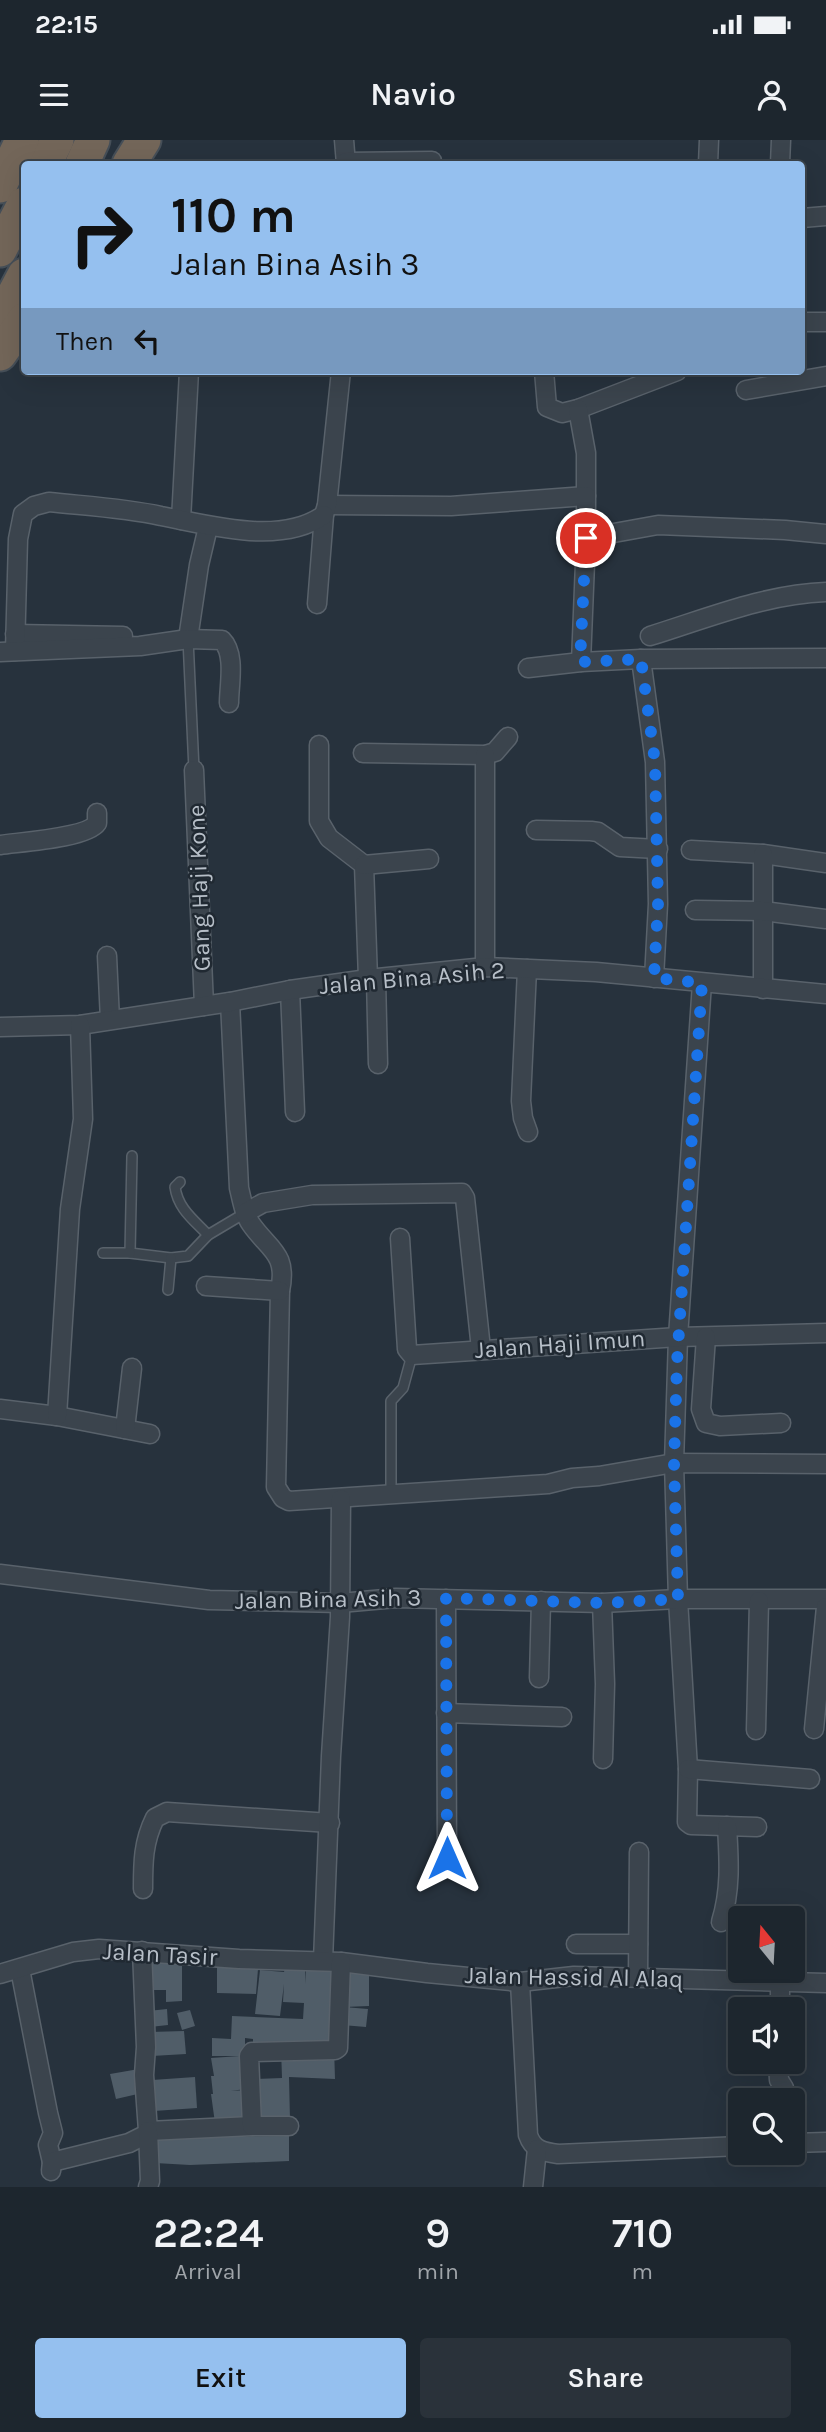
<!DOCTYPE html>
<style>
body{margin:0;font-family:Karla,sans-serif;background:#2a323a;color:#f1f3f6;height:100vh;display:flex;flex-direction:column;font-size:26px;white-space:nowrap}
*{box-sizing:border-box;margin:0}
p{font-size:23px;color:#a0a5aa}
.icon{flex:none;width:38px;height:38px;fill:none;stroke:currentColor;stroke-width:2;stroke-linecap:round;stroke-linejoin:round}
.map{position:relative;height:2047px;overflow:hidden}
.details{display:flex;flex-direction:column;background:#1d262e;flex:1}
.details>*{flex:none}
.hud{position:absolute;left:21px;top:21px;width:784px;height:214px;border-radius:7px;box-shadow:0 7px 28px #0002,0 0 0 2px #3b434a;background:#95c0ef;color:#111;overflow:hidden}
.needle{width:46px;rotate:342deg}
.controls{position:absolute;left:728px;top:1766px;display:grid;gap:14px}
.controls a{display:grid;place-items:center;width:77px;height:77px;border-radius:7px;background:#1d262e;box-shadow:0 7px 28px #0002,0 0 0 2px #3b434a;font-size:35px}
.pin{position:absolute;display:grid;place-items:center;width:60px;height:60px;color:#fff;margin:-30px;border:4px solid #fff;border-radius:50%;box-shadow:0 2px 7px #0007}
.me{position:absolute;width:77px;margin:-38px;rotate:0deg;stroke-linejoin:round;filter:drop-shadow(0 0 5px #0008)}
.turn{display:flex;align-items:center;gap:24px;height:147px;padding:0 35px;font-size:32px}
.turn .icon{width:91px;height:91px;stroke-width:2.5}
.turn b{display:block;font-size:49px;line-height:60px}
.then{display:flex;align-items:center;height:66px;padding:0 35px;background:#0003;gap:14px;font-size:26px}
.eta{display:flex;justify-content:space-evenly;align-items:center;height:119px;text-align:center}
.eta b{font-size:42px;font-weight:600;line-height:49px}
.primary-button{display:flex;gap:14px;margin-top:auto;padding:14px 35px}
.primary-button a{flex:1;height:80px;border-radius:7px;background:#95c0ef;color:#111;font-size:28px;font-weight:600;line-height:80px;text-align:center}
.primary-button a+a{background:#2a323a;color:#f1f3f6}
.status{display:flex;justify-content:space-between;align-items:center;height:49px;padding:0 35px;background:#1d262e;direction:ltr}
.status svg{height:19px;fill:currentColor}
header{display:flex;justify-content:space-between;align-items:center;height:91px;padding:0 35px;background:#1d262e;font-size:32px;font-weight:600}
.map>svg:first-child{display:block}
.building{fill:#505d68}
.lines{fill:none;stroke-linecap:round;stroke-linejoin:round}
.service-casing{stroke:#59626b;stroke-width:12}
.minor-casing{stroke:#59626b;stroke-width:21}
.motorway-casing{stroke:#464f58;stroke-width:37}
.service{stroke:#3b444d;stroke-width:9}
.minor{stroke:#3b444d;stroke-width:18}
.motorway{stroke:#736659;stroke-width:33}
.route{stroke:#1a73e8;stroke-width:12;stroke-dasharray:0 21.6}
.labels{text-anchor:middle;stroke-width:5;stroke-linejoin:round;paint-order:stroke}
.street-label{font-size:24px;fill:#b7bfc8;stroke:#202932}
</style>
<div class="status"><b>22:15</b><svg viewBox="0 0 49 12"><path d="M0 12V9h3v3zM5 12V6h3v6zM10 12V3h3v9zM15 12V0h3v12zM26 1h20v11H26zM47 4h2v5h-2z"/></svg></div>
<header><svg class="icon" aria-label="menu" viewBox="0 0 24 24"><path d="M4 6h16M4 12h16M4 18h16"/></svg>Navio<svg class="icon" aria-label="person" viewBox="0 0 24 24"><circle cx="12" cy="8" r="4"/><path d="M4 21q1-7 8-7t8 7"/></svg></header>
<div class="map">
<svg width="826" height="2047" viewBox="0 0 826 2047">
<rect width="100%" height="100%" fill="#27323d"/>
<g class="building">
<polygon points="182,1816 182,1861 166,1862 166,1850 147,1850 147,1817"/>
<polygon points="217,1826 258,1829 256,1854 217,1853"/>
<polygon points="306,1827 333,1829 330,1905 253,1903 253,1899 245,1898 245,1949 231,1951 246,1950 247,1982 215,1983 211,1954 213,1954 211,1936 214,1936 211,1918 240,1916 212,1916 212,1898 231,1899 232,1876 303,1879 304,1863 283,1862 284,1844 280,1876 255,1874 260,1830 284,1832 285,1828 305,1829 305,1844"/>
<polygon points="369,1833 369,1866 344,1867 368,1869 366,1887 342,1885 343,1834"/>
<polygon points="167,1869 168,1885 150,1887 148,1871"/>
<polygon points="190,1870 195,1886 182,1890 177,1873"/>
<polygon points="184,1891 186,1914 152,1916 150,1892"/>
<polygon points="334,1907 335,1939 289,1937 290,1980 257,1981 256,1939 282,1938 281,1908"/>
<polygon points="139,1929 142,1953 116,1959 110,1934"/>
<polygon points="195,1937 197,1968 154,1971 152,1940"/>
<polygon points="289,1996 289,2021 190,2025 155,2023 156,1997"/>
</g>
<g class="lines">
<g class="service-casing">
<g id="service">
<polyline points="188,499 194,630"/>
<polyline points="132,1016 130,1113 171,1118 188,1116 208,1095 245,1073"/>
<path d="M180 1042 175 1047C178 1069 194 1080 208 1095"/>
<polyline points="103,1113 130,1113"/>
<polyline points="168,1150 171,1118"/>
<polyline points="391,1353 391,1261 403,1248 412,1215"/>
</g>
</g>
<g class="minor-casing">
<g id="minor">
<polyline points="344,0 346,24"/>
<polyline points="346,22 432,21"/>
<polyline points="708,24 709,0"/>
<polyline points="780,24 781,0"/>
<polyline points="802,78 826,76"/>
<polyline points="802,182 826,182"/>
<polyline points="544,231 547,267 562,273 578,269 677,231"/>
<polyline points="746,250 826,236"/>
<polyline points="578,269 586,313 586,398 581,522"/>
<polyline points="327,365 451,366 586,356"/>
<polyline points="181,380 189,231"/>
<polyline points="586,398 658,385 785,390 826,394"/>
<polyline points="317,464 324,375 327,365 341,231"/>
<polyline points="15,494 123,496"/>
<path d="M650 496C708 478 766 454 826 452"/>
<polyline points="188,499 199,425 208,387"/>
<path d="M15 511 18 399 23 374 34 366 49 362C86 366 125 368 161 376 210 385 280 406 324 375"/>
<path d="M0 512 140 506 188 499 222 500C236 514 229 545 229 563"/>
<polyline points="641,519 655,622 658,764 654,838"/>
<polyline points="528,528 581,522 641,519 826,518"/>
<polyline points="319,605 319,681 329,698 364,725 368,839"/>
<polyline points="363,613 485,615 495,612 508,597"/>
<polyline points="485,615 485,827"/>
<polyline points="194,630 204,866"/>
<polyline points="536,690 591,691 598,692 620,707 658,709"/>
<path d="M0 705C20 702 87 698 97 683V673"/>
<polyline points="691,710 763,714 826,723"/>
<polyline points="763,714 763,849"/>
<polyline points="364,725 429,719"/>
<polyline points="695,770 763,771 826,779"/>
<polyline points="107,816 110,880"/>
<polyline points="527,829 521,961 523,978 528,992"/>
<polyline points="376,838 378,924"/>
<polyline points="702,843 678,1197 674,1323 678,1459 688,1629 687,1682 691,1685 757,1687"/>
<polyline points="290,850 295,972"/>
<path d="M230 862 239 1048C242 1060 244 1074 251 1084 269 1110 288 1113 280 1151L276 1347 283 1358 289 1361 548 1344 572 1338 599 1336 674 1323 826 1324"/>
<polyline points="0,887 80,885 230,862 290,850 368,839 485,827 596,832 826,854"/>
<polyline points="245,1073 263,1063 312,1055 462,1053 465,1058 481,1209"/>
<polyline points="400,1098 407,1209 412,1215 678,1197 826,1193"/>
<polyline points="206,1146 280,1151"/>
<polyline points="706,1197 701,1269 706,1283 720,1286 781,1283"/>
<polyline points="0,1269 57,1276 150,1294"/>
<polyline points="57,1276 70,1069 83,979 80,885"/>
<polyline points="125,1289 132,1228"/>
<polyline points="0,1434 209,1460 340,1463 396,1458 602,1463 678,1459 826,1459"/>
<polyline points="446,1459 447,1718"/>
<polyline points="602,1463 605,1544 603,1619"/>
<polyline points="539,1538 541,1461"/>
<polyline points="446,1573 562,1577"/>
<polyline points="814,1589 826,1467"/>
<polyline points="756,1590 759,1461"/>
<polyline points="688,1629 810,1639"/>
<path d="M143 1749C143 1723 143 1702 155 1678L167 1672 330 1683"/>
<path d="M721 1782C731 1750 729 1720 727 1686"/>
<polyline points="576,1804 638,1804"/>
<polyline points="142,1811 146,1907 144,1935 148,1991 252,1986"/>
<polyline points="323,1821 331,1616 340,1477 341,1359"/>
<polyline points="20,1829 48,1973 53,1993 48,2005 52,2022"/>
<polyline points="0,1834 73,1812 99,1809 239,1819 341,1822 427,1833 520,1842 574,1836 826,1843"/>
<polyline points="638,1836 639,1712"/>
<path d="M520 1842 528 1995C533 2010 543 2012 558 2014L740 2006"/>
<polyline points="780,1869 780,1841"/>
<polyline points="778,1922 779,1940 784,1948 784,1960"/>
<polyline points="289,1986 252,1986 249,1916 252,1912 335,1910 338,1908 341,1822"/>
<polyline points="793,2003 826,2002"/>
<polyline points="51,2031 52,2022 129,2003 147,1994"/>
<polyline points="148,2047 150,2041 148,1991"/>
<polyline points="533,2047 537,2009"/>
</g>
</g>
<g class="motorway-casing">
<g id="motorway">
<polyline points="45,24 57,0"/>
<polyline points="82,24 93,0"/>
<polyline points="129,24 144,0"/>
<polyline points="0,46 22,0"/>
<polyline points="0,110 24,64"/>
<polyline points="0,180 24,135"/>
<polyline points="0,214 24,180"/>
</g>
</g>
<use href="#service" class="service"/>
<use href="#minor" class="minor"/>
<use href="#motorway" class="motorway"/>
</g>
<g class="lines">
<polyline class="route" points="447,1718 446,1458 602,1463 678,1459 674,1323 677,1222 702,843 654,838 658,764 655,622 641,519 580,522 586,398"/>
</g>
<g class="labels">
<g class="street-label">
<text transform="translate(199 748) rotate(-92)" y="8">Gang Haji Kone</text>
<text transform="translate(412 838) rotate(-5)" y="8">Jalan Bina Asih 2</text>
<text transform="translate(560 1204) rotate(-4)" y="8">Jalan Haji Imun</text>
<text transform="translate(328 1459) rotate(-1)" y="8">Jalan Bina Asih 3</text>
<text transform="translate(160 1814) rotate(3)" y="8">Jalan Tasir</text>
<text transform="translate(574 1837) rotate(1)" y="8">Jalan Hassid Al Alaq</text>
</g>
</g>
</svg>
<div class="controls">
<a><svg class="needle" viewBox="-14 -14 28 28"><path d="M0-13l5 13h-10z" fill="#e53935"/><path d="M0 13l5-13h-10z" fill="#a0a5aa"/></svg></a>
<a><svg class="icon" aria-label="sound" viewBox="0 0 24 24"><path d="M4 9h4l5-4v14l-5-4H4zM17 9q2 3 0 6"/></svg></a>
<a><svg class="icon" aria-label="search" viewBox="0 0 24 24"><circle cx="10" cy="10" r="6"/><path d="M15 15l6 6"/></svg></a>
</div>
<div class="pin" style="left:586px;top:398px;background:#d93025"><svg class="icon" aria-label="arrive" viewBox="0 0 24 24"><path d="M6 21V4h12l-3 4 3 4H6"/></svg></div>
<svg class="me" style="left:447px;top:1718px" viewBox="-20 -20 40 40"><path d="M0-17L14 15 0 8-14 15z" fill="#1a73e8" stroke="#fff" stroke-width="4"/></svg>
<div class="hud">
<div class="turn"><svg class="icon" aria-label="right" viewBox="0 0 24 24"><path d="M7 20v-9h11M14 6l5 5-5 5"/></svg><div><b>110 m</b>Jalan Bina Asih 3</div></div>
<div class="then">Then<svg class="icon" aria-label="left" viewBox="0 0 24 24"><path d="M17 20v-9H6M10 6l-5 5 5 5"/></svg></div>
</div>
</div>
<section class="details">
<div class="eta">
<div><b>22:24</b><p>Arrival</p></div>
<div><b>9</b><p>min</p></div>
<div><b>710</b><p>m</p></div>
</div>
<div class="primary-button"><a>Exit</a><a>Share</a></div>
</section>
